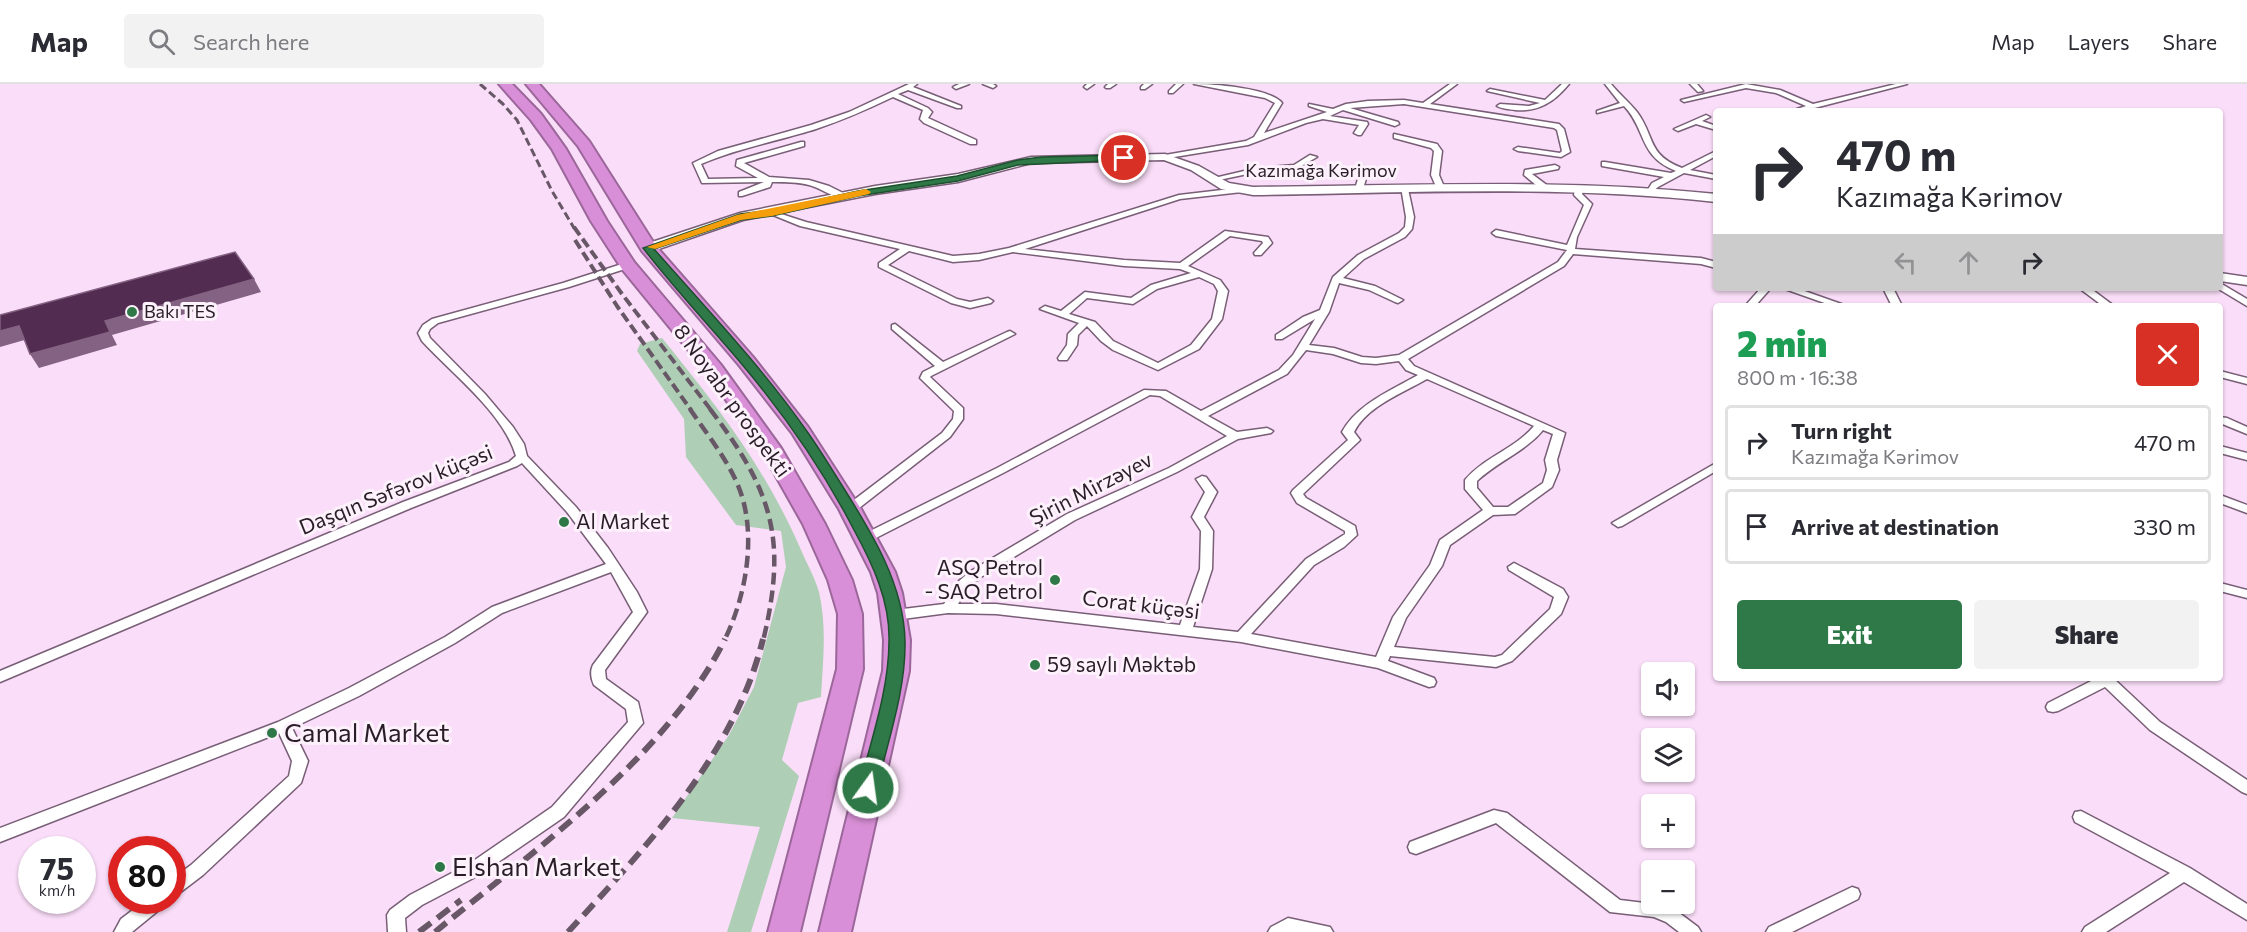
<!DOCTYPE html>
<meta charset="utf-8">
<style>
body{margin:0;font-family:Commissioner,sans-serif;background:#f2f2f3;color:#2b2b33;height:100vh;display:flex;flex-direction:column;font-size:22px;white-space:nowrap}
*{box-sizing:border-box;margin:0}
p{font-size:20px;color:#7c7c81}
.icon{flex:none;width:33px;height:33px;fill:none;stroke:currentColor;stroke-width:2;stroke-linecap:round;stroke-linejoin:round}
.map{position:relative;flex:1;overflow:hidden}
.sheet{position:absolute;left:1713px;top:219px;width:510px;height:378px;display:flex;flex-direction:column;background:#fff;border-radius:6px;box-shadow:0 2px 4px #0004}
.sheet>*{flex:none}
.guide{position:absolute;left:1713px;top:24px;width:510px;height:183px;border-radius:6px;box-shadow:0 2px 4px #0004;background:#fff;color:#2b2b33;overflow:hidden}
.tools{position:absolute;left:1641px;top:578px;display:grid;gap:12px}
.tools a{display:grid;place-items:center;width:54px;height:54px;border-radius:6px;background:#fff;box-shadow:0 2px 4px #0004;font-size:30px}
.speed{position:absolute;left:18px;top:752px;display:flex;gap:12px;font-size:30px;font-weight:700;text-align:center}
.speed>*{display:grid;place-content:center;width:78px;height:78px;border-radius:50%;background:#fff;box-shadow:0 2px 4px #0004;line-height:1}
.speed small{font-size:15px;font-weight:400}
.speed .limit{border:9px solid #d22;background:#fff;color:#111}
.pin{position:absolute;display:grid;place-items:center;width:51px;height:51px;color:#fff;margin:-26px;border:3px solid #fff;border-radius:50%;box-shadow:0 2px 6px #0007}
.me{position:absolute;width:66px;margin:-33px;rotate:14deg;stroke-linejoin:round;filter:drop-shadow(0 0 4px #0008)}
.turn{display:flex;align-items:center;gap:21px;height:126px;padding:0 24px;font-size:27px}
.turn .icon{width:78px;height:78px;stroke-width:2.5}
.turn b{display:block;font-size:42px;line-height:51px}
.lanes{display:flex;align-items:center;height:57px;padding:0 24px;background:#0003;justify-content:center;gap:30px;direction:ltr}
.lanes .off{opacity:.35}
.round{display:grid;place-items:center;flex:none;width:63px;height:63px;border-radius:6px;background:#f2f2f3}
.head{display:flex;align-items:center;justify-content:space-between;height:102px;padding:0 24px}
h1{font-size:36px;font-weight:800;line-height:45px;color:#1e9e55}
.primary-button{display:flex;gap:12px;margin-top:auto;padding:12px 24px}
.primary-button a{flex:1;height:69px;border-radius:6px;background:#2e7947;color:#fff;font-size:24px;font-weight:800;line-height:69px;text-align:center}
.primary-button a+a{background:#f2f2f3;color:#2b2b33}
ul{padding:0;list-style:none}
li{display:flex;align-items:center;gap:18px;height:75px;margin:0 12px 9px;padding:0 12px;border:3px solid #e1e1e2;border-radius:6px}
li div{flex:1}
li b{display:block;font-size:22px}
li em{font-style:normal}
header{display:flex;align-items:center;gap:36px;box-sizing:border-box;height:84px;padding:0 30px;background:#fff;border-bottom:2px solid #e1e1e2}
header strong{font-size:28px}
nav{display:flex;gap:33px;margin-inline-start:auto;font-size:21px}
.search{width:420px;height:54px;background:#f2f2f3;display:flex;align-items:center;gap:15px;box-sizing:border-box;padding:0 21px;border-radius:6px;color:#7c7c81;font-size:22px}
.map>svg:first-child{display:block}
.green{fill:#aecfb5}
.lines{fill:none;stroke-linecap:round;stroke-linejoin:round}
.street-casing{stroke:#785e76;stroke-width:3}
.secondary-casing{stroke:#785e76;stroke-width:3}
.highway-casing{stroke:#9b679a;stroke-width:4}
.street{fill:#fff;fill-rule:evenodd}
.secondary{fill:#fff;fill-rule:evenodd}
.highway{fill:#d98fd7;fill-rule:evenodd}
.rail-far3{stroke:#685766;stroke-width:3;stroke-dasharray:8 4;stroke-linecap:butt}
.rail-far2{stroke:#685766;stroke-width:4;stroke-dasharray:10 4.5;stroke-linecap:butt}
.rail-far1{stroke:#685766;stroke-width:4.5;stroke-dasharray:12 6;stroke-linecap:butt}
.rail{stroke:#685766;stroke-width:6;stroke-dasharray:15 8;stroke-linecap:butt}
.shaded-wall{fill:#846283}
.building{fill:#522d51;stroke:#846283;stroke-width:1.5}
.route{fill:#2e7947;stroke:#1e4f2e;stroke-width:1.5}
.slow{fill:#f59e0b}
.poi-dot{fill:#2e7947;stroke:#fdf1fc;stroke-width:2}
.labels{text-anchor:middle;stroke-width:6;stroke-linejoin:round;paint-order:stroke}
.far-street-label{font-size:18px;fill:#291e28;stroke:#fdf1fc}
.far-poi-label{font-size:18px;fill:#291e28;stroke:#fdf1fc;text-anchor:start}
.street-label{font-size:21px;fill:#291e28;stroke:#fdf1fc}
.poi-label{font-size:21px;fill:#291e28;stroke:#fdf1fc;text-anchor:start}
.near-poi-label{font-size:26px;fill:#291e28;stroke:#fdf1fc;text-anchor:start}
</style>
<header>
<strong>Map</strong>
<div class="search"><svg class="icon" aria-label="search" viewBox="0 0 24 24"><circle cx="10" cy="10" r="6"/><path d="M15 15l6 6"/></svg>Search here</div>
<nav><a>Map</a><a>Layers</a><a>Share</a></nav>
</header>
<div class="map">
<svg width="2247" height="848" viewBox="0 0 2247 848">
<rect width="100%" height="100%" fill="#faddf8"/>
<path class="green" d="M662 254C718 323 766 385 801 466 807 480 815 494 819 508 827 543 823 577 821 613L798 619 782 676 799 692 751 848H727L760 743 672 734 729 651 754 603 786 483 781 447 736 441 686 373 684 335 637 267 640 260Z"/>
<g class="lines">
<g class="street-casing">
<g id="street">
<path d="M909 0H917L913 3 961 22V24H957L908 6 898 10 928 24 932 28 928 34 976 56V60H970L924 39 920 35 923 26 893 13C868 25 843 36 816 45 778 57 738 64 701 80L708 95 758 94 736 82 737 76 801 58H804V62L744 79 769 93 809 96 829 102 845 110V114C833 114 821 104 809 101 798 98 786 98 775 98H772L770 103 742 112H739V108L764 98 702 99 693 79 718 67 811 41 849 28Z"/>
<polygon points="959,0 969,0 956,5 953,3"/>
<polygon points="983,0 993,0 996,2 993,4"/>
<polygon points="1087,0 1094,0 1087,5 1084,3"/>
<polygon points="1108,0 1116,0 1110,4 1106,4 1105,3"/>
<polygon points="1144,0 1152,0 1145,5 1141,5 1141,3"/>
<polygon points="1176,0 1183,0 1173,9 1169,9 1169,7"/>
<path d="M1194 0C1214 0 1270 4 1282 19L1264 49 1327 28 1309 22V20L1333 25 1346 20 1368 17 1404 16 1423 19 1450 0H1457L1430 20 1559 40 1564 45 1570 68 1561 73 1518 67 1514 65 1518 63 1560 69 1562 67 1557 46 1554 44 1404 20 1350 24 1398 38 1399 40 1395 42 1343 26 1330 32 1367 38 1368 40 1361 51H1358L1354 49 1359 41 1323 35 1306 39 1248 61 1162 75 1161 73 1165 71 1246 57 1254 53 1275 19 1265 14Z"/>
<path d="M1562 0H1569C1554 18 1539 28 1515 26 1509 25 1502 25 1497 22L1500 20 1529 22 1540 19 1487 7 1490 5 1545 16Z"/>
<path d="M1605 0H1611C1619 10 1629 18 1637 28 1655 52 1647 71 1682 84L1716 67V72L1690 86 1716 91V95L1684 89 1658 103 1651 109 1647 107 1652 99 1664 93 1602 82V78H1605L1671 89 1676 87C1638 72 1647 46 1624 22L1597 29V27L1620 19Z"/>
<polygon points="1690,0 1697,0 1703,7 1698,8"/>
<polygon points="1746,0 1780,6 1813,20 1896,0 1907,0 1803,27 1791,27 1806,22 1776,9 1746,4 1684,18 1681,16"/>
<polygon points="1706,31 1710,33 1702,37 1716,42 1716,46 1696,40 1678,47 1674,45"/>
<polygon points="1394,50 1437,60 1442,67 1439,91 1445,105 1444,107 1438,107 1431,91 1434,67 1431,64 1394,54"/>
<polygon points="1310,71 1317,73 1296,85 1257,88 1214,97 1210,95 1257,84 1294,81"/>
<polygon points="1555,81 1559,83 1558,85 1532,90 1548,102 1548,106 1542,106 1524,91 1525,86"/>
<polygon points="1362,82 1369,84 1363,105 1359,107 1355,105"/>
<path d="M1401 103 1408 105 1414 133 1412 145 1405 153 1364 175 1343 194 1375 202 1403 216 1398 219 1395 218 1369 206 1339 199 1329 228 1309 261 1334 264 1362 273 1376 274 1399 271 1558 178 1567 166 1496 152 1492 149 1496 146 1567 161 1584 121 1574 111 1575 105 1579 103 1583 105 1582 110 1592 120 1577 153 1575 165 1701 174 1716 178V184L1701 180 1573 170 1564 182 1408 275 1414 282 1565 349 1557 376 1559 386 1552 403 1515 430 1493 431 1450 461 1442 482 1406 534 1394 563 1495 573 1502 571 1550 525 1554 513 1509 486 1508 483 1514 479 1563 505 1568 513 1561 530 1512 577 1496 583 1390 572 1388 577 1434 594 1436 598 1434 602 1429 603 1378 584 1241 558 996 530 948 529 895 536 890 534 888 531 890 528 895 526 944 520 959 497 971 487 1067 430 1169 384 1227 352 1160 312 1150 311 1005 388 870 457H862L860 454 862 451 997 384 1144 306 1166 307 1201 327 1279 286 1293 271 1315 235 1282 255H1276V251L1303 233 1320 226 1333 193 1358 171 1399 149 1405 143 1406 133ZM1306 266 1333 270 1361 279 1376 280 1399 277 1406 286 1418 291C1392 306 1357 320 1342 348L1348 356 1293 406 1291 409 1297 419 1345 447V450L1306 475 1238 548 1193 543 1212 485 1213 447 1204 433 1217 408 1206 393 1202 392 1196 395 1205 408 1192 433 1201 447 1200 485 1180 541 996 520H958L969 503 981 493 1075 436 1177 388 1238 355 1271 349 1273 347 1267 344 1237 348 1208 332 1287 290ZM1427 295 1534 342C1515 365 1484 373 1465 396V405L1483 426 1440 456 1430 481 1393 533 1376 573 1251 550 1314 481 1344 463 1357 451 1355 442 1306 414 1303 410 1358 358 1360 356 1354 348C1367 322 1403 309 1427 295ZM1543 346 1553 350 1545 376 1547 386 1543 399 1508 423H1493L1477 404V397C1498 377 1525 368 1543 346Z"/>
<path d="M1239 104H1242V108L1180 115 1025 165 1124 176 1180 179 1225 147 1268 153 1272 159 1261 171H1255L1254 169 1263 159 1262 157 1230 152 1188 182 1220 196 1228 207 1222 235 1199 265 1158 286 1113 266 1101 257 1087 242 1078 251 1077 261 1067 276H1059L1058 274 1067 261 1068 250 1079 239 1040 225 1045 222 1061 227 1085 208 1131 214 1151 201 1191 189 1180 185 1124 182 1013 168 979 176 953 178 909 167 888 181 957 215 970 218 988 214 993 217 991 219 970 224 951 219 879 183V179L900 165 800 142 768 129 772 127 806 138 953 172 979 170 1009 164 1179 111ZM1199 193 1214 200 1218 207 1212 235 1191 261 1158 279 1113 257 1095 238 1069 230 1087 214 1133 220 1157 205Z"/>
<path d="M628 178 632 181 631 183 569 203 438 239 430 245 428 249 430 254 485 310 513 343 524 360 527 372 576 423 608 464 637 508 647 528 605 586 606 595 638 618 643 639 564 733 481 790 422 821 405 834 406 848H388L387 831 390 826 410 811 469 780 552 723 628 638 626 625 594 601C591 595 590 587 593 581L633 528 611 488 502 529 455 559 359 612 292 644 308 677 301 699 203 791 178 810 172 812V795L191 781 289 692 292 677 279 649 0 758V744L278 638 349 604 445 553 492 523 606 480 567 428 522 379 517 382 411 424 0 598V587L403 418 509 378 516 372C503 328 452 290 422 257L418 249 423 241 432 235 563 199Z"/>
<polygon points="2220,199 2247,215 2247,222 2217,204 2220,204"/>
<polygon points="1761,204 1771,204 1755,222 1745,222"/>
<polygon points="1782,204 1796,204 1847,222 1833,222"/>
<polygon points="1883,204 1893,204 1902,222 1892,222"/>
<polygon points="2079,204 2090,204 2114,222 2103,222"/>
<polygon points="895,240 943,278 1007,248 1010,247 1015,250 931,292 930,293 963,324 963,335 950,353 854,428 846,428 844,425 846,422 942,349 953,335 954,327 920,294 923,288 935,282 892,245 892,241"/>
<polygon points="2220,287 2247,294 2247,300 2220,293"/>
<polygon points="2220,333 2227,334 2247,343 2247,350 2220,339"/>
<polygon points="2220,362 2247,369 2247,376 2220,369"/>
<polygon points="1716,379 1716,387 1622,442 1618,443 1612,439"/>
<polygon points="2220,411 2247,421 2247,429 2220,419"/>
<polygon points="2220,499 2247,506 2247,514 2220,507"/>
<polygon points="2097,594 2113,594 2160,638 2247,696 2247,710 2242,708 2150,646 2105,603 2058,627 2053,628 2048,627 2046,623 2048,619"/>
<polygon points="1494,726 1507,729 1620,816 1661,821 1678,828 1698,843 1701,848 1679,848 1666,838 1654,833 1610,828 1496,739 1416,770 1410,768 1408,763 1410,758"/>
<polygon points="2081,727 2190,784 2247,820 2247,836 2184,798 2106,848 2082,848 2085,843 2170,789 2075,738 2073,733 2075,728"/>
<polygon points="1852,803 1858,805 1860,810 1858,815 1792,848 1766,848 1769,843"/>
<polygon points="146,816 167,816 165,821 132,848 114,848 121,835"/>
<polygon points="1288,834 1330,843 1333,848 1268,848 1271,843"/>
</g>
</g>
<g class="secondary-casing">
<g id="secondary">
<path d="M1165 70 1199 82 1229 99 1253 103C1407 102 1563 94 1716 110V118C1563 101 1407 109 1253 111L1221 105 1191 86 1164 76 1031 79 958 98 875 110 743 136 653 167 648 168 641 164 643 161 740 129 875 102 958 90 1031 73Z"/>
<polygon points="2220,189 2247,193 2247,201 2220,197"/>
</g>
</g>
<g class="highway-casing">
<g id="highway">
<polygon points="499,0 512,0 541,30 566,65 607,137 634,178 721,281 781,364 825,440 852,496 862,530 863,585 800,848 768,848 837,585 838,530 828,496 803,440 760,364 707,289 622,185 591,137 552,65 531,36"/>
<polygon points="526,0 539,0 589,57 655,161 753,273 808,343 861,425 895,488 902,509 910,556 909,587 851,848 819,848 883,587 884,556 878,509 871,488 839,425 792,349 739,281 642,167 578,62"/>
</g>
</g>
<use href="#street" class="street"/>
<use href="#secondary" class="secondary"/>
<use href="#highway" class="highway"/>
<polyline class="rail-far3" points="480,0 503,20 517,36 552,107 574,144"/>
<g class="rail-far2">
<polyline points="574,143 622,210 711,326"/>
<polyline points="575,156 617,222 691,326"/>
</g>
<g class="rail-far1">
<path d="M690 325C706 349 725 372 737 399 758 446 747 511 724 557"/>
<path d="M710 325C772 407 788 454 763 557"/>
</g>
<g class="rail">
<polyline points="419,848 461,816"/>
<path d="M435 848C535 766 667 672 725 555"/>
<path d="M568 848C646 763 735 670 763 555"/>
</g>
</g>
<g class="shaded-wall">
<polygon points="254,195 261,208 112,251 117,261 39,284 30,270 105,237"/>
<polygon points="19,242 28,255 0,263 0,247"/>
</g>
<polygon class="building" points="235,168 254,195 105,237 110,248 30,270 19,242 0,247 0,231"/>
<path class="route" d="M1124 71 1127 72V76L1018 81 958 97 858 112 772 132 741 136 654 165C706 224 761 282 806 346 819 364 831 384 843 403 872 449 904 501 905 557 906 606 888 656 877 704L874 709 868 711 862 709 859 704C871 656 889 606 889 557 890 517 873 481 854 446 823 386 784 330 740 278 708 240 673 203 643 164L740 130 772 126 858 107 957 92 1018 76 1041 73Z"/>
<polygon class="slow" points="866,105 871,108 869,110 772,132 741,136 655,165 647,163 737,131"/>
<g class="poi-dot">
<circle cx="132" cy="228" r="6"/>
<circle cx="564" cy="438" r="6"/>
<circle cx="1055" cy="496" r="6"/>
<circle cx="1035" cy="581" r="6"/>
<circle cx="272" cy="649" r="6"/>
<circle cx="440" cy="783" r="6"/>
</g>
<g class="labels">
<g class="far-street-label">
<text x="1321" y="93">Kazımağa Kərimov</text>
</g>
<g class="far-poi-label">
<text x="144" y="234">Bakı TES</text>
</g>
<g class="street-label">
<text transform="translate(732 317) rotate(54)" y="7">8 Noyabr prospekti</text>
<text transform="translate(1091 405) rotate(-27)" y="7">Şirin Mirzəyev</text>
<text transform="translate(396 406) rotate(-22)" y="7">Daşqın Səfərov küçəsi</text>
<text transform="translate(1141 521) rotate(7)" y="7">Corat küçəsi</text>
</g>
<g class="poi-label">
<text x="576" y="445">Al Market</text>
<text x="1043" y="491" text-anchor="end">ASQ Petrol<tspan x="1043" dy="24">- SAQ Petrol</tspan></text>
<text x="1047" y="588">59 saylı Məktəb</text>
</g>
<g class="near-poi-label">
<text x="284" y="658">Camal Market</text>
<text x="452" y="792">Elshan Market</text>
</g>
</g>
</svg>
<div class="tools">
<a><svg class="icon" aria-label="sound" viewBox="0 0 24 24"><path d="M4 9h4l5-4v14l-5-4H4zM17 9q2 3 0 6"/></svg></a>
<a><svg class="icon" aria-label="layers" viewBox="0 0 24 24"><path d="M12 4l9 5-9 5-9-5zM3 14l9 5 9-5"/></svg></a>
<a>+</a>
<a>−</a>
</div>
<div class="speed"><div>75<small>km/h</small></div><div class="limit">80</div></div>
<div class="pin" style="left:1124px;top:74px;background:#d93025"><svg class="icon" aria-label="arrive" viewBox="0 0 24 24"><path d="M6 21V4h12l-3 4 3 4H6"/></svg></div>
<svg class="me" style="left:868px;top:704px" viewBox="-20 -20 40 40"><circle r="17" fill="#2e7947" stroke="#fff" stroke-width="3"/><path d="M0-11L8 9 0 5-8 9z" fill="#fff"/></svg>
<div class="guide">
<div class="turn"><svg class="icon" aria-label="right" viewBox="0 0 24 24"><path d="M7 20v-9h11M14 6l5 5-5 5"/></svg><div><b>470 m</b>Kazımağa Kərimov</div></div>
<div class="lanes"><svg class="icon off" aria-label="left" viewBox="0 0 24 24"><path d="M17 20v-9H6M10 6l-5 5 5 5"/></svg><svg class="icon off" aria-label="ahead" viewBox="0 0 24 24"><path d="M12 20V5M6 11l6-6 6 6"/></svg><svg class="icon" aria-label="right" viewBox="0 0 24 24"><path d="M7 20v-9h11M14 6l5 5-5 5"/></svg></div>
</div>
<section class="sheet">
<div class="head"><div><h1>2 min</h1><p>800 m · 16:38</p></div><a class="round" style="background:#d93025;color:#fff"><svg class="icon" aria-label="close" viewBox="0 0 24 24"><path d="M6 6l12 12M18 6L6 18"/></svg></a></div>
<ul>
<li><svg class="icon" aria-label="right" viewBox="0 0 24 24"><path d="M7 20v-9h11M14 6l5 5-5 5"/></svg><div><b>Turn right</b><p>Kazımağa Kərimov</p></div><em>470 m</em></li>
<li><svg class="icon" aria-label="arrive" viewBox="0 0 24 24"><path d="M6 21V4h12l-3 4 3 4H6"/></svg><div><b>Arrive at destination</b></div><em>330 m</em></li>
</ul>
<div class="primary-button"><a>Exit</a><a>Share</a></div>
</section>
</div>
